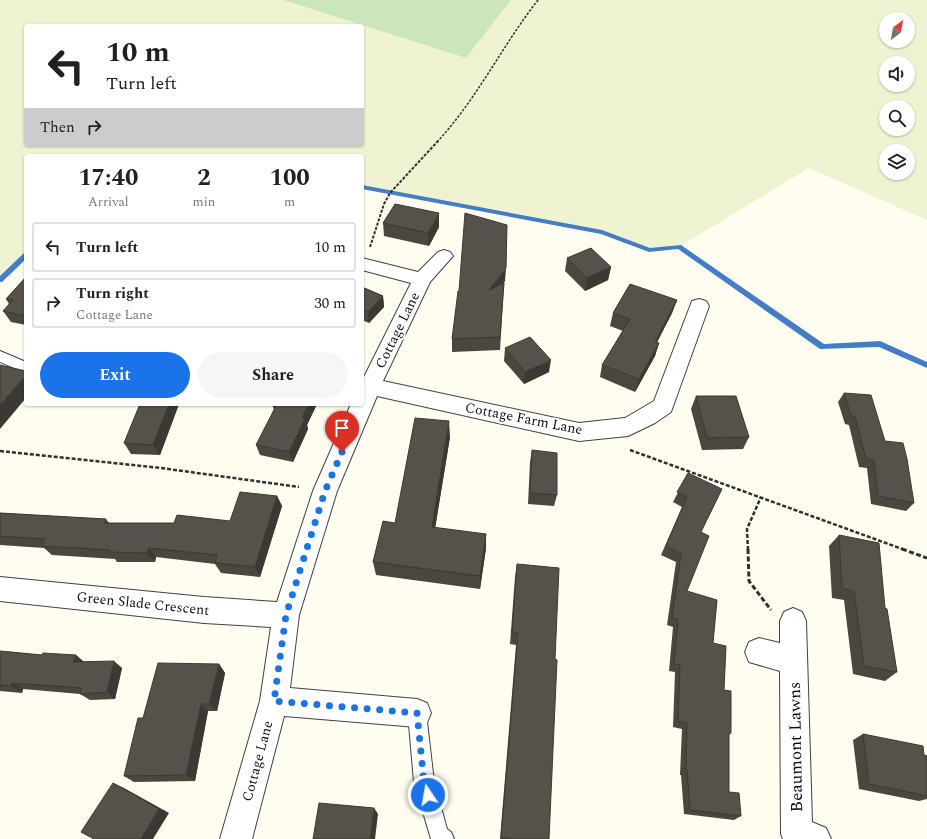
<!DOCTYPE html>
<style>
body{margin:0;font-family:Spectral,serif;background:#f6f6f6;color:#202124;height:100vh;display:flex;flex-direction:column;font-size:15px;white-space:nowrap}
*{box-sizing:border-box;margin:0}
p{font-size:13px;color:#757577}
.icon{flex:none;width:22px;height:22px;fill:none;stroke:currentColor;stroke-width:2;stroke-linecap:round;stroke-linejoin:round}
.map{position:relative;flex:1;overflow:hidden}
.side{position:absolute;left:24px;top:154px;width:340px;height:252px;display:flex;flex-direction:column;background:#fff;border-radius:4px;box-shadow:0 1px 3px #0004}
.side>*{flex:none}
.banner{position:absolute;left:24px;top:24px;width:340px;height:122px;border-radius:4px;box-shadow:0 1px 3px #0004;background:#fff;color:#202124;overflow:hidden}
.needle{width:26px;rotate:31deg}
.buttons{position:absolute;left:879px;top:12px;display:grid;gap:8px}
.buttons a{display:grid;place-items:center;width:36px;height:36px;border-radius:50%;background:#fff;box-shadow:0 1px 3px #0004;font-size:20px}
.pin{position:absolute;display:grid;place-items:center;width:34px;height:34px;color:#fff;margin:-41px -17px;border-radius:50% 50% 50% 0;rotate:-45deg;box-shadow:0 0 4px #0007}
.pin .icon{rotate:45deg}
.me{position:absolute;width:44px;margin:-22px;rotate:348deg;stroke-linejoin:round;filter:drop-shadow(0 0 3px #0008)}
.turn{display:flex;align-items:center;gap:14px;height:84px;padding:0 16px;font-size:18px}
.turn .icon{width:52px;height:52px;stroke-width:2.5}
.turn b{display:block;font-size:28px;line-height:34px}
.then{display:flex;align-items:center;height:38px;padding:0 16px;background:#0003;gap:8px;font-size:15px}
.eta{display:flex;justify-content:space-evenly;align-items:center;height:68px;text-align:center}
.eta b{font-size:24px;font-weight:700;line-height:28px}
.primary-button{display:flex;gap:8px;margin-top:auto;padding:8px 16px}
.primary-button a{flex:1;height:46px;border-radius:24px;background:#1a73e8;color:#fff;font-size:16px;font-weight:700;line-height:46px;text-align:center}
.primary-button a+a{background:#f6f6f6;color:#202124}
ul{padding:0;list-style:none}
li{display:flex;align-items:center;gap:12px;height:50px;margin:0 8px 6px;padding:0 8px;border:2px solid #e0e0e0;border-radius:4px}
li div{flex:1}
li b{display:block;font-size:15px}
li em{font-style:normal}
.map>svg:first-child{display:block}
.farmland{fill:#f0f3d1;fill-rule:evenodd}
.green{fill:#cbe6bb}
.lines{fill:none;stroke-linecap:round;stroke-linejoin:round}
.stream{fill:#437dc5;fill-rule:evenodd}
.lane-casing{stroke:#414141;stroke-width:2}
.street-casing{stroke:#414141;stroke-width:2}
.path-far3{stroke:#303030;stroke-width:1.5;stroke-dasharray:2.5 1.5;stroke-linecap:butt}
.path-far2{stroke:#303030;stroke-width:2;stroke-dasharray:3 1.5;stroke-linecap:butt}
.path-far1{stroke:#303030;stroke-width:2.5;stroke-dasharray:4 2;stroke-linecap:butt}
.path{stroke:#303030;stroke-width:3;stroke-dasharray:5 2.5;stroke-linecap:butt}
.lane{fill:#fff;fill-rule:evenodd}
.street{fill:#fff;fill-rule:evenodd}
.wall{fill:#4a4640}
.shaded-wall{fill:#3c3934}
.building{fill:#56514b;stroke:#3c3934}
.route{stroke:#1a73e8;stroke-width:7;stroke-dasharray:0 12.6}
.labels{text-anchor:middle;stroke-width:4;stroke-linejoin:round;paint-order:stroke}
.street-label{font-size:14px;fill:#0e0e0e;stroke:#fff}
.near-street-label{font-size:17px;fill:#0e0e0e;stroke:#fff}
</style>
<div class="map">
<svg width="927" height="839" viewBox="0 0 927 839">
<rect width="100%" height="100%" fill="#fefdef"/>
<path class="farmland" d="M0 0H283L466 58 511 0H927V220L809 168 679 247 649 250 602 232 362 187V156H26V255L0 280ZM886 19H908V41H886ZM26 26H362V144H26ZM886 63H908V85H886ZM886 107H908V129H886ZM886 151H908V173H886Z"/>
<polygon class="green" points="283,0 511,0 466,58"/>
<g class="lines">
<g class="stream">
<polygon points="362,185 602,230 650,248 681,245 824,344 880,341 927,362 927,368 879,347 820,349 678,249 649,252 601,234 362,189"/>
<polygon points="24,253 26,253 26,259 2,282 0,282 0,276"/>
</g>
<g class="lane-casing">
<g id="lane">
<polygon points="0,351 26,362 26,373 0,362"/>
<polygon points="417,704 423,707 426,713 434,782 447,829 451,832 454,839 431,839 414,782 408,713 411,707"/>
</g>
</g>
<g class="street-casing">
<g id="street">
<polygon points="444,250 450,252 453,256 430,282 383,381 579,423 625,418 654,401 692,301 699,299 706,301 709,306 671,412 655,423 628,436 579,441 377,396 337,491 299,615 290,688 417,699 427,703 431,713 427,723 417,727 284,716 252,839 220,839 260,701 271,627 204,623 0,601 0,577 204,597 277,602 313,491 351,404 362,404 362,381 411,283 362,270 362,258 418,272 438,252"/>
<polygon points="793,608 802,612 806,621 812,822 826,828 831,839 783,839 781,834 780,671 749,662 745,652 749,642 759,638 780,643 780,621 784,612"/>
</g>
</g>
<path class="path-far3" d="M437 142C477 99 502 46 538 0"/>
<polyline class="path-far2" points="370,247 384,204 390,193 438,141"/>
<g class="path-far1">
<polyline points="630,450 905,550"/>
<polyline points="0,451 161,468 299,487"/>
<polyline points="748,550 747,529 761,497"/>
</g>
<g class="path">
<polyline points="748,549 749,581 771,610"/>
<polyline points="902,549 927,558"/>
</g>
<use href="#lane" class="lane"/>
<use href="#street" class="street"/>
</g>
<g class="wall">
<polygon points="383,223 439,227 429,246 384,236"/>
<polygon points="567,258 611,267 608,280 585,291 565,271"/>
<polygon points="26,277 26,325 11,322 3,311 9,304 6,299"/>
<polygon points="505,281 503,284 504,283 500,350 452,352 452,339 459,291"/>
<polygon points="362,287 383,296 384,307 369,323 362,320"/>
<polygon points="677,300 672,313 657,342 659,343 655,356 635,392 600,377 602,365 623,331 610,326 613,313"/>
<polygon points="505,348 549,372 524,384 504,361"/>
<polygon points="844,393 885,441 914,503 906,511 871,504 867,468 859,467 849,425 845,424 838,402"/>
<polygon points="696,396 749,437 743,449 702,450 691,409"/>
<polygon points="140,404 179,404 160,455 131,454 124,443"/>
<polygon points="272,404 317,404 307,425 308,429 293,462 260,455 256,445 274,410"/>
<polygon points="450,437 435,528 486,534 486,548 480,589 376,575 373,562 395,523"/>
<polygon points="532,450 557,495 554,506 528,504 530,462"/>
<polygon points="688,473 701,532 687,591 713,643 724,690 731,733 729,735 729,792 741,816 734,820 684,814 681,775 680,775 682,729 673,727 675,672 669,671 673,627 667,625 676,562 661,555 682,507 673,502"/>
<polygon points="277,496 282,506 260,577 221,573 215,564 156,557 155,562 117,562 115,559 52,555 44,548 0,545 0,513 106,519 109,523 174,523 230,521"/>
<polygon points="839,535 885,608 897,672 885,681 853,674 844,600 832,598 829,546"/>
<polygon points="517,564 549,839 500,839 516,645 510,644 515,577"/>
<polygon points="0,651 42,655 76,655 84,662 122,668 115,699 90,700 80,694 23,689 22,693 0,691"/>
<polygon points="219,664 225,673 217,711 208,711 195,781 134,782 124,776 143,718"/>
<polygon points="863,734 927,756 927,799 919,801 859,789 853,740"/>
</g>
<g class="shaded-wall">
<polygon points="362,203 363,209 362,216"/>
<polygon points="439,213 439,227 429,246 428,233"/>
<polygon points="611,267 608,280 585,291 587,278"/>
<polygon points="506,268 505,281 489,303 489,290"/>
<polygon points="383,296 384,307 369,323 368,312"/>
<polygon points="677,300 672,313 651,354 655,342"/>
<polygon points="659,343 655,356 635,392 639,379"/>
<polygon points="551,360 549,372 524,384 525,372"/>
<polygon points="26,375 26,398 0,429 0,405"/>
<polygon points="169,404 179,404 160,455 153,445"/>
<polygon points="309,404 317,404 307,425 308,429 293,462 289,452 302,418"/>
<polygon points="449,421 450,437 433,541 432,527"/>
<polygon points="277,496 282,506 260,577 255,567"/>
<polygon points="486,534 486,548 480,589 480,576"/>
<polygon points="149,548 156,557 155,562 147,553"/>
<polygon points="76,655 85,663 73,662"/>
<polygon points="114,661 122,668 115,699 107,692"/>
<polygon points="219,664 225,673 217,711 209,704"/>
<polygon points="12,683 23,689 22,693 11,686"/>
<polygon points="201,704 208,711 195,781 186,775"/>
<polygon points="113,783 124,788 169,813 153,839 141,839"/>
<polygon points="374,808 378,814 375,839 370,839"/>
</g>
<g class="building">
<polygon points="395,204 439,213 428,233 383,223"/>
<polygon points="465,213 507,225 506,268 489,290 504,283 500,337 452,339 458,291 459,291"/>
<polygon points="591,248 611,267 587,278 567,258"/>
<polygon points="26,277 26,316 3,311 13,300 6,299"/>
<polygon points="630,284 677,300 655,342 659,343 639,379 602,365 630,319 613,313"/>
<polygon points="362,287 383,296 368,312 362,309"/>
<polygon points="530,337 551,360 525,372 505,348"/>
<polygon points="0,365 26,371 26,375 0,405"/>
<polygon points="844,393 871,395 885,441 903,443 907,459 914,503 878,496 874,460 866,459 855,416 851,416"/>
<polygon points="696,396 736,396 749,437 707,438"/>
<polygon points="140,404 169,404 153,445 124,443"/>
<polygon points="277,404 309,404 302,418 305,419 289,452 256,445"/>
<polygon points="415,418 449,421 432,527 486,534 480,576 373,562 383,521 395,523"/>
<polygon points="532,450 557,453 557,495 530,493"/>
<polygon points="688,473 722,489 701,532 709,536 687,591 717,600 713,643 726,646 724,690 731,691 731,733 729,733 729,792 739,793 741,816 690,810 687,770 686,770 687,723 678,721 680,665 674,664 678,619 672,618 681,554 666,546 687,497 677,492"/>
<polygon points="240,492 277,496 255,567 215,563 217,555 149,548 147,553 109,552 110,550 42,546 45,539 0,536 0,513 106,519 104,523 174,523 177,515 230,521"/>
<polygon points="839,535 879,543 885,608 887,609 897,672 864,666 854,591 842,588"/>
<polygon points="517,564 559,568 555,659 557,660 549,839 512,839 501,837 518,633 512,632"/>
<polygon points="0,651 42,655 43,653 76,655 73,662 114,661 107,692 80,694 82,688 12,683 11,686 0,685"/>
<polygon points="158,663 219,664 209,704 201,704 186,775 124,776 138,718 143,718"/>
<polygon points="863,734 923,746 924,755 927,756 927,796 869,784"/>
<polygon points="113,783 159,809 141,839 94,839 81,832"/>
<polygon points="319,803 374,808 370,839 313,839"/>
</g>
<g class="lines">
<polyline class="route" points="342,452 325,491 286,615 274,701 417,713 424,782 428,795"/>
</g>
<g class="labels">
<g class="street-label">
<text transform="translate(397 330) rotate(-64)" y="5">Cottage Lane</text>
<text transform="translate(524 418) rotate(11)" y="5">Cottage Farm Lane</text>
<text transform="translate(143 603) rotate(6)" y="5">Green Slade Crescent</text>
<text transform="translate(257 761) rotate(-75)" y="5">Cottage Lane</text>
</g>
<g class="near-street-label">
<text transform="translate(795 747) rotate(-91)" y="6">Beaumont Lawns</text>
</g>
</g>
</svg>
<div class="buttons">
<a><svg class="needle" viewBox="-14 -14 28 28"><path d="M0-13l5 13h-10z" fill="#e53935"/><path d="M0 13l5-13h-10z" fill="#757577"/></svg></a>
<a><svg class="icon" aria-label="sound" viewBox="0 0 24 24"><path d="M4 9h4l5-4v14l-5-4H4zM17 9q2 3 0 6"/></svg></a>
<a><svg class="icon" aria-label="search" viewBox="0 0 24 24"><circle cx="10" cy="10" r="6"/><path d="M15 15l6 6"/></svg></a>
<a><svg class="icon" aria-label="layers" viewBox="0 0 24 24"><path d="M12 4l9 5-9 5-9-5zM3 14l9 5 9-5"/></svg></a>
</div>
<div class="pin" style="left:342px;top:452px;background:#d93025"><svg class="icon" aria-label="arrive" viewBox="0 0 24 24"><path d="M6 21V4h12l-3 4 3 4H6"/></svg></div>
<svg class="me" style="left:428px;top:795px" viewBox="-20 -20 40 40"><circle r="17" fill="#1a73e8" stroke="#fff" stroke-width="3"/><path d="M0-11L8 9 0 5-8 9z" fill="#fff"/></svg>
<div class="banner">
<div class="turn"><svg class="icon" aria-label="left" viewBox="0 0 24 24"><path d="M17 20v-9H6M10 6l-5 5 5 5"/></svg><div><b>10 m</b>Turn left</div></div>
<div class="then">Then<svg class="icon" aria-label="right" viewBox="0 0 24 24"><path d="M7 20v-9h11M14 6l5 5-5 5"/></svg></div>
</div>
<section class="side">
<div class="eta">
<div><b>17:40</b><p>Arrival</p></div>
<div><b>2</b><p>min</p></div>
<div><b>100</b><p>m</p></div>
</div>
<ul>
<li><svg class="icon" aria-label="left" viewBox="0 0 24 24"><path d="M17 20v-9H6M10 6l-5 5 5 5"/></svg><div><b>Turn left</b></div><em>10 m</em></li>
<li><svg class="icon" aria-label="right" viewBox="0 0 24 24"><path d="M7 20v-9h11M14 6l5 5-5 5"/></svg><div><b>Turn right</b><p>Cottage Lane</p></div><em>30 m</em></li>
</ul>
<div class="primary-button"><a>Exit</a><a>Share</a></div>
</section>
</div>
